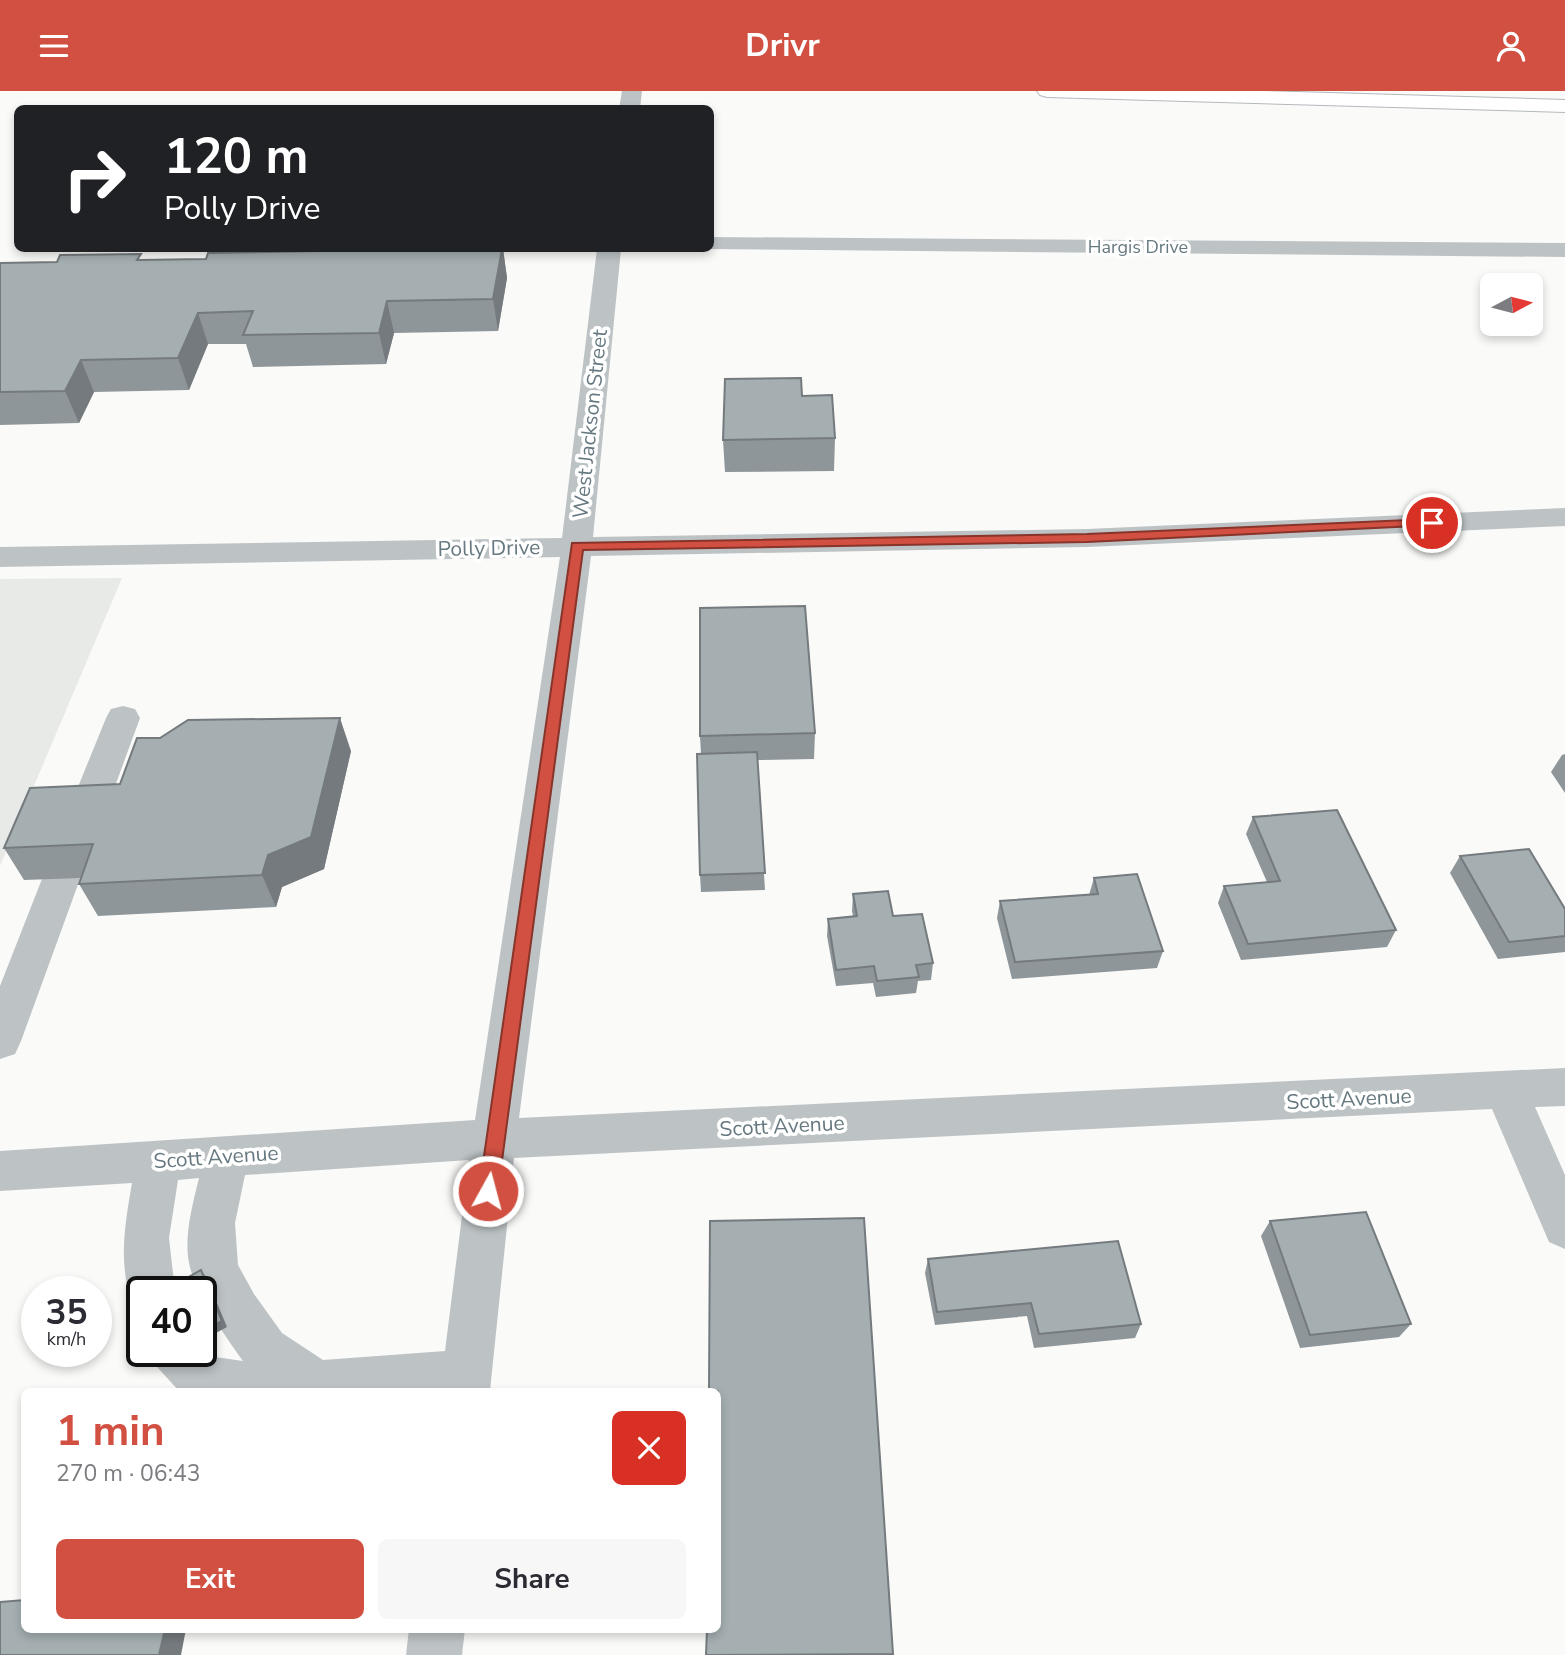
<!DOCTYPE html>
<meta charset="utf-8">
<style>
body{margin:0;font-family:"Nunito Sans",sans-serif;background:#f7f7f7;color:#2b2b33;height:100vh;display:flex;flex-direction:column;font-size:26px;white-space:nowrap}
*{box-sizing:border-box;margin:0}
p{font-size:23px;color:#7c7c81}
.icon{flex:none;width:38px;height:38px;fill:none;stroke:currentColor;stroke-width:2;stroke-linecap:round;stroke-linejoin:round}
.map{position:relative;flex:1;overflow:hidden}
.panel{position:absolute;left:21px;top:1297px;width:700px;height:245px;display:flex;flex-direction:column;background:#fff;border-radius:10px;box-shadow:0 4px 10px #0003}
.panel>*{flex:none}
.top-card{position:absolute;left:14px;top:14px;width:700px;height:147px;border-radius:10px;box-shadow:0 4px 10px #0003;background:#202124;color:#fff;overflow:hidden}
.needle{width:46px;rotate:83deg}
.buttons{position:absolute;left:1480px;top:182px;display:grid;gap:14px}
.buttons a{display:grid;place-items:center;width:63px;height:63px;border-radius:10px;background:#fff;box-shadow:0 4px 10px #0003;font-size:35px}
.speed{position:absolute;left:21px;top:1185px;display:flex;gap:14px;font-size:35px;font-weight:700;text-align:center}
.speed>*{display:grid;place-content:center;width:91px;height:91px;border-radius:50%;background:#fff;box-shadow:0 4px 10px #0003;line-height:1}
.speed small{font-size:18px;font-weight:400}
.speed .limit{border:4px solid #111;border-radius:10px;background:#fff;color:#111}
.pin{position:absolute;display:grid;place-items:center;width:60px;height:60px;color:#fff;margin:-30px;border:4px solid #fff;border-radius:50%;box-shadow:0 2px 7px #0007}
.me{position:absolute;width:77px;margin:-38px;rotate:7deg;stroke-linejoin:round;filter:drop-shadow(0 0 5px #0008)}
.turn{display:flex;align-items:center;gap:24px;height:147px;padding:0 35px;font-size:32px}
.turn .icon{width:91px;height:91px;stroke-width:2.5}
.turn b{display:block;font-size:49px;line-height:60px}
.round{display:grid;place-items:center;flex:none;width:74px;height:74px;border-radius:10px;background:#f7f7f7}
.head{display:flex;align-items:center;justify-content:space-between;height:119px;padding:0 35px}
h1{font-size:42px;font-weight:700;line-height:52px;color:#d15041}
.primary-button{display:flex;gap:14px;margin-top:auto;padding:14px 35px}
.primary-button a{flex:1;height:80px;border-radius:10px;background:#d15041;color:#fff;font-size:28px;font-weight:700;line-height:80px;text-align:center}
.primary-button a+a{background:#f7f7f7;color:#2b2b33}
header{display:flex;justify-content:space-between;align-items:center;height:91px;padding:0 35px;background:#d15041;color:#fff;font-size:32px;font-weight:700}
.map>svg:first-child{display:block}
.built{fill:#e8eae8}
.lines{fill:none;stroke-linecap:round;stroke-linejoin:round}
.major-casing{stroke:#b3b9bc;stroke-width:2}
.minor{fill:#bdc3c5;fill-rule:evenodd}
.major{fill:#fff;fill-rule:evenodd}
.wall{fill:#8e9699}
.shaded-wall{fill:#747a7d}
.building{fill:#a5afb2;stroke:#747a7d;stroke-width:2}
.route{fill:#d15041;stroke:#88342a;stroke-width:2}
.labels{text-anchor:middle;stroke-width:7;stroke-linejoin:round;paint-order:stroke}
.far-street-label{font-size:18px;fill:#677980;stroke:#fff}
.street-label{font-size:21px;fill:#677980;stroke:#fff}
</style>
<header><svg class="icon" aria-label="menu" viewBox="0 0 24 24"><path d="M4 6h16M4 12h16M4 18h16"/></svg>Drivr<svg class="icon" aria-label="person" viewBox="0 0 24 24"><circle cx="12" cy="8" r="4"/><path d="M4 21q1-7 8-7t8 7"/></svg></header>
<div class="map">
<svg width="1565" height="1564" viewBox="0 0 1565 1564">
<rect width="100%" height="100%" fill="#fafaf8"/>
<polygon class="built" points="122,487 0,775 0,488"/>
<g class="lines">
<g class="major-casing">
<polygon id="major" points="1037,0 1263,0 1565,9 1565,21 1047,6 1040,4"/>
</g>
<g class="minor">
<polygon points="622,0 642,0 640,18 619,18"/>
<polygon points="710,146 1565,152 1565,166 701,158 710,158"/>
<path d="M597 158H621L593 446 1087 438 1565 417V435L1087 456 591 465 519 1027 1565 977V1015L1535 1016 1565 1084V1158L1549 1151 1492 1018 514 1067 490 1300H179L158 1277 150 1260H201V1252L215 1266 243 1270C224 1243 201 1212 191 1180 182 1151 192 1116 199 1087L178 1089 169 1147 175 1200H142V1219L134 1216C117 1176 125 1133 132 1092L0 1100V1060L475 1029 560 466 0 476V456L562 447ZM469 1069 445 1260 323 1269 282 1242 254 1203 238 1174 235 1132 245 1084Z"/>
<polygon points="123,615 135,618 140,627 103,728 97,738 84,742 71,738 65,728 106,627 111,618"/>
<polygon points="61,773 75,777 80,788 21,950 15,963 0,968 0,895 42,788 47,777"/>
<polygon points="409,1538 465,1538 462,1564 406,1564"/>
</g>
<use href="#major" class="major"/>
</g>
<g class="wall">
<polygon points="503,158 507,187 498,240 394,242 386,273 253,276 246,253 208,253 189,299 94,301 79,332 0,334 0,172 206,168"/>
<polygon points="802,305 835,347 834,380 725,381 723,349"/>
<polygon points="815,642 814,668 757,669 765,799 701,801 700,784 701,663 700,645"/>
<polygon points="351,660 324,778 282,796 276,816 98,825 79,793 81,787 24,789 4,757 120,693"/>
<polygon points="1565,663 1565,702 1551,681 1562,664"/>
<polygon points="1253,726 1396,839 1387,856 1241,869 1218,812 1224,795 1267,791 1246,743"/>
<polygon points="1460,765 1565,818 1565,861 1498,868 1450,782"/>
<polygon points="1094,787 1163,860 1157,877 1012,888 997,827 1000,810 1089,804"/>
<polygon points="853,803 893,825 933,872 931,889 918,890 916,902 876,906 873,892 836,895 827,845 828,828 853,825 852,820"/>
<polygon points="1270,1130 1411,1233 1399,1246 1300,1257 1261,1145"/>
<polygon points="928,1168 1141,1233 1135,1247 1034,1257 1027,1225 935,1234 925,1182"/>
</g>
<g class="shaded-wall">
<polygon points="503,158 507,187 498,240 493,208"/>
<polygon points="387,210 394,242 386,273 379,242"/>
<polygon points="198,222 208,253 189,299 178,267"/>
<polygon points="81,269 94,301 79,332 65,300"/>
<polygon points="340,627 351,660 324,778 282,796 276,816 262,784 268,764"/>
<polygon points="201,1179 206,1186 227,1236 201,1250"/>
<polygon points="165,1538 186,1538 181,1564 159,1564"/>
</g>
<g class="building">
<polygon points="429,158 502,158 493,208 387,210 379,242 243,244 253,220 198,222 178,267 81,269 65,300 0,301 0,172 57,171 60,164 141,163 137,169 206,168 208,162"/>
<polygon points="801,287 802,305 832,304 835,347 723,349 725,288"/>
<polygon points="805,515 815,642 700,645 700,517"/>
<polygon points="340,627 311,746 268,764 262,784 79,793 93,753 4,757 30,697 120,693 137,647 160,647 188,629"/>
<polygon points="757,661 765,782 700,784 697,663"/>
<polygon points="1337,719 1396,839 1248,853 1224,795 1280,790 1253,726"/>
<polygon points="1529,758 1565,818 1565,845 1509,851 1460,765"/>
<polygon points="1137,783 1163,860 1015,871 1000,810 1098,803 1094,787"/>
<polygon points="888,800 893,825 922,823 933,872 916,874 919,886 877,890 874,875 836,879 828,828 857,825 853,803"/>
<polygon points="1366,1121 1411,1233 1310,1244 1270,1130"/>
<polygon points="864,1127 893,1563 706,1564 707,1538 718,1538 718,1300 709,1300 710,1130"/>
<polygon points="1118,1150 1141,1233 1039,1243 1031,1212 937,1221 928,1168"/>
<polygon points="201,1179 222,1230 201,1240 201,1200 164,1200"/>
<polygon points="24,1509 24,1538 165,1538 159,1564 0,1564 0,1511"/>
</g>
<polygon class="route" points="1432,428 1437,429 1437,434 1087,451 583,459 498,1100 495,1106 488,1109 482,1106 479,1100 572,452 1087,443"/>
<g class="labels">
<g class="far-street-label">
<text x="1138" y="162">Hargis Drive</text>
</g>
<g class="street-label">
<text transform="translate(590 333) rotate(-84)" y="7">West Jackson Street</text>
<text transform="translate(489 457) rotate(-1)" y="7">Polly Drive</text>
<text transform="translate(1349 1008) rotate(-3)" y="7">Scott Avenue</text>
<text transform="translate(782 1035) rotate(-3)" y="7">Scott Avenue</text>
<text transform="translate(216 1066) rotate(-4)" y="7">Scott Avenue</text>
</g>
</g>
</svg>
<div class="buttons">
<a><svg class="needle" viewBox="-14 -14 28 28"><path d="M0-13l5 13h-10z" fill="#e53935"/><path d="M0 13l5-13h-10z" fill="#7c7c81"/></svg></a>
</div>
<div class="speed"><div>35<small>km/h</small></div><div class="limit">40</div></div>
<div class="pin" style="left:1432px;top:432px;background:#d93025"><svg class="icon" aria-label="arrive" viewBox="0 0 24 24"><path d="M6 21V4h12l-3 4 3 4H6"/></svg></div>
<svg class="me" style="left:488px;top:1100px" viewBox="-20 -20 40 40"><circle r="17" fill="#d15041" stroke="#fff" stroke-width="3"/><path d="M0-11L8 9 0 5-8 9z" fill="#fff"/></svg>
<div class="top-card">
<div class="turn"><svg class="icon" aria-label="right" viewBox="0 0 24 24"><path d="M7 20v-9h11M14 6l5 5-5 5"/></svg><div><b>120 m</b>Polly Drive</div></div>
</div>
<section class="panel">
<div class="head"><div><h1>1 min</h1><p>270 m · 06:43</p></div><a class="round" style="background:#d93025;color:#fff"><svg class="icon" aria-label="close" viewBox="0 0 24 24"><path d="M6 6l12 12M18 6L6 18"/></svg></a></div>
<div class="primary-button"><a>Exit</a><a>Share</a></div>
</section>
</div>
